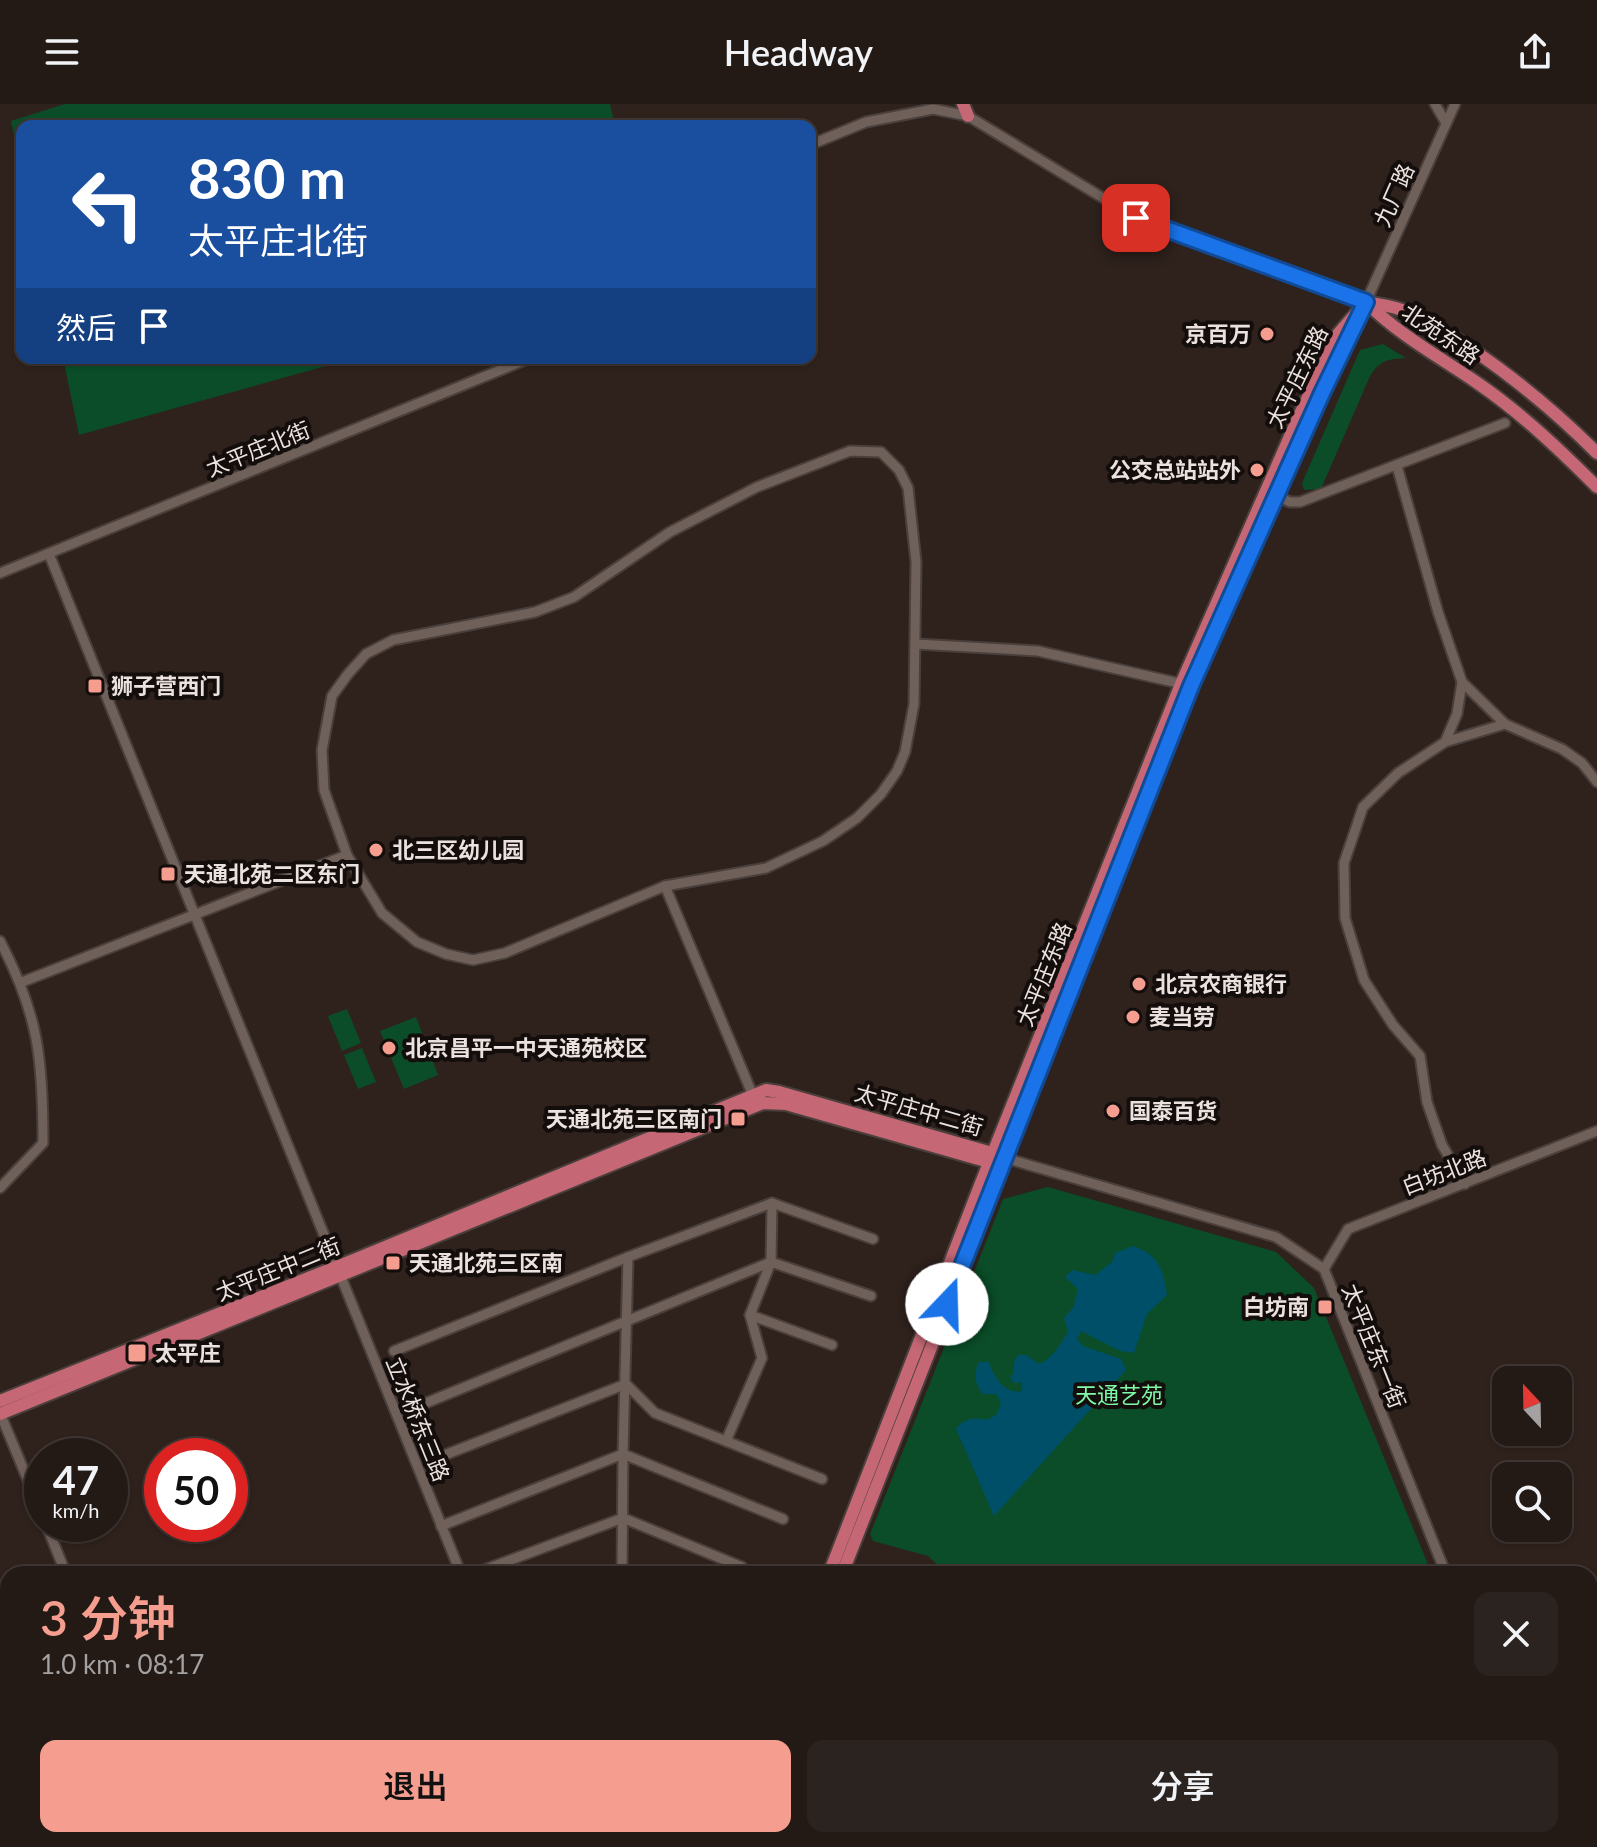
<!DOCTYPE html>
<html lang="zh">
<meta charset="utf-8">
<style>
body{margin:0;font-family:Lato,"Noto Sans SC",sans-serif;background:#2b231f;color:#f1f3f6;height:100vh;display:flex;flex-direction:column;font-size:30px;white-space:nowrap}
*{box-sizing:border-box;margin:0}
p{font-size:26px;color:#a3a1a1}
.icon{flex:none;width:44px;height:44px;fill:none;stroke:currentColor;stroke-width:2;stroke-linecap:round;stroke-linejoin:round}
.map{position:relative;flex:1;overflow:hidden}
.drawer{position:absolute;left:0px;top:1462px;width:1598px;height:282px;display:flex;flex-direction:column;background:#231a16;border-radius:24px 24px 0 0;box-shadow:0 2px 6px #0004,0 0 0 2px #403835}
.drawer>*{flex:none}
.hud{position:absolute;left:16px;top:16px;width:800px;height:244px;border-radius:16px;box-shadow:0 2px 6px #0004,0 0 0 2px #403835;background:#1a4fa0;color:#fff;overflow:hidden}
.needle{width:52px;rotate:338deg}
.controls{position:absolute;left:1492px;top:1262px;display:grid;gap:16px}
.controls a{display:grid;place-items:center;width:80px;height:80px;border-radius:16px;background:#231a16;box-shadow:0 2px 6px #0004,0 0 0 2px #403835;font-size:40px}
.speed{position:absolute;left:24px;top:1334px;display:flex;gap:16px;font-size:40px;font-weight:700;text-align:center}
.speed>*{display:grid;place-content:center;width:104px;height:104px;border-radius:50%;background:#231a16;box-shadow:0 2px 6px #0004,0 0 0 2px #403835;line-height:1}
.speed small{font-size:20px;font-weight:400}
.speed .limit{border:12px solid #d22;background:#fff;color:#111}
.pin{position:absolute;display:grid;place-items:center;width:68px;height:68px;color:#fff;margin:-34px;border-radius:16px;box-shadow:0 4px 12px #0006}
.me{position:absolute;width:88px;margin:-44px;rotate:21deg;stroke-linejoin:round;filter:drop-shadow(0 0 6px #0008)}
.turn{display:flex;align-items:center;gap:28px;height:168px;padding:0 40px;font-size:36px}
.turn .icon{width:104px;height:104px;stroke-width:2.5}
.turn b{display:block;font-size:56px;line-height:68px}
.then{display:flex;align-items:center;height:76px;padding:0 40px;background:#0003;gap:16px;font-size:30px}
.round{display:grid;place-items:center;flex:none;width:84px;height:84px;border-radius:16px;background:#2b231f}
.head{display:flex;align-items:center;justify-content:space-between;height:136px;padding:0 40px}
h1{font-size:48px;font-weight:600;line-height:60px;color:#f59d8f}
.action{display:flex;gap:16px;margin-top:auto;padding:16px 40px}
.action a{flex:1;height:92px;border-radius:16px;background:#f59d8f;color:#111;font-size:32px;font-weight:600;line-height:92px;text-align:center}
.action a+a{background:#2b231f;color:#f1f3f6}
header{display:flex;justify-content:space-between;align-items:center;height:104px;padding:0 40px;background:#231a16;font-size:36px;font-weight:600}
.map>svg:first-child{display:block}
.green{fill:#0a4d28}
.water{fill:#004f68}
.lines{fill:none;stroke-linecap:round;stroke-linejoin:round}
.minor-casing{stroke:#4a3f3b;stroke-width:13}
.major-casing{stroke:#4a3f3b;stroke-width:16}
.minor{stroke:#6f605a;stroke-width:9}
.major{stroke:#c56774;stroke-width:12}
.route-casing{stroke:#114b97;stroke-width:20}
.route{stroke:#1a73e8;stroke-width:14}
.poi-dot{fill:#f59d8f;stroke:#130d0b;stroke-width:3}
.labels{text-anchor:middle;stroke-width:8;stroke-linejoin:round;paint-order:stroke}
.street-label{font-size:22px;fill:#ebe2df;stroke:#130d0b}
.poi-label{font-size:22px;font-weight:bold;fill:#ebe2df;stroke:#130d0b;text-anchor:start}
.park-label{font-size:22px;fill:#7ffaa8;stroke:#130d0b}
</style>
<header><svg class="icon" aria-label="menu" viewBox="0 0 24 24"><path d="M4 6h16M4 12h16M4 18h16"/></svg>Headway<svg class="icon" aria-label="share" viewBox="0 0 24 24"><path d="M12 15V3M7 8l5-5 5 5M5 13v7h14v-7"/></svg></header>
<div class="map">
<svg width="1597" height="1743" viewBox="0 0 1597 1743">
<rect width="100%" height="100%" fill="#2f221d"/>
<g class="green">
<polygon points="65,0 610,0 615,22 22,22 22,68 11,17"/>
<path d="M1383 240 1406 254C1388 255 1380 256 1370 272L1321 385 1304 386 1302 379 1360 246Z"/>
<polygon points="63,254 354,254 79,331"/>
<polygon points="347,905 361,939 342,947 328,912"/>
<polygon points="416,913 438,971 404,985 380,927"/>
<polygon points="362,944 376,978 358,985 344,951"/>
<polygon points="1048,1083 1276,1148 1314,1184 1432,1470 947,1470 928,1452 873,1437 870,1430 1003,1095"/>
<polygon points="682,1736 744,1736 745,1743 683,1743"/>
</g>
<path class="water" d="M1133 1142C1159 1151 1163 1165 1167 1191L1147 1210 1134 1249 1120 1247 1081 1227 1077 1235 1083 1242 1121 1255 1126 1266 994 1412 956 1325C964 1314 975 1313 987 1316L997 1310 1001 1299 996 1290H983C974 1278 974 1273 978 1259L988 1257C994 1272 1004 1291 1022 1287V1278L1013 1279 1010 1272 1014 1270V1258L1018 1251H1026L1039 1260C1053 1254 1061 1240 1068 1227L1064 1214 1073 1204 1078 1185 1065 1173 1072 1166 1095 1171 1112 1158 1115 1149Z"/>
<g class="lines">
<g class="minor-casing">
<g id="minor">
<polyline points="1435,0 1446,19"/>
<polyline points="810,41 866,18 933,5 968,12 1136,114 1366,198 1455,0"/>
<polygon points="850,347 881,348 899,366 908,384 916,458 914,600 905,648 897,667 881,690 857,714 823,737 766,764 665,782 505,849 473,856 446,850 417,838 382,809 347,751 324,686 322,646 332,592 348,570 366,550 393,536 535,508 574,493 670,428 757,383"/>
<polyline points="1397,362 1438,508 1462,578 1505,620 1562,645 1582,659 1597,678"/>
<polyline points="1273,390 1290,398 1300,398 1505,319"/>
<polyline points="49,450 461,1470"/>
<polyline points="0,469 530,254"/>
<polyline points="916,540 1038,547 1187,581"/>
<polyline points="1445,638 1457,610 1462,578"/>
<polyline points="665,782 754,994"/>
<path d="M0 837C39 911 43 957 43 1039L0 1084"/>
<polyline points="22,878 347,751"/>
<polyline points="1005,1054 1276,1133 1324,1165 1446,1470"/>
<polyline points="1465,1080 1442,1041 1427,998 1420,952 1393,921 1364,876 1345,814 1344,759 1363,703 1398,669 1445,638 1505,620"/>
<polyline points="772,1099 771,1158 750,1211 832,1241"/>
<polyline points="1324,1165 1348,1125 1597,1027"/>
<polyline points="394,1247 628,1153 772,1099 873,1135"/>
<polyline points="416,1303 771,1158 871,1192"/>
<polyline points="0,1309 42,1410"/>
<polyline points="726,1337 762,1254 750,1211"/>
<polyline points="437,1354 626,1280 655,1309 822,1375"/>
<polyline points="46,1420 66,1470"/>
<polyline points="441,1422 623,1350 628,1153"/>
<polyline points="481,1467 623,1414 742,1463"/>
<polyline points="622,1470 623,1350 783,1415"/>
<polyline points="1590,1537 1597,1535"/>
<polyline points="0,1584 8,1581"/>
<polyline points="175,1736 177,1743"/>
<polyline points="752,1736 753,1743"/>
<polyline points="1555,1736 1558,1743"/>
<polyline points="131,1743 150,1736"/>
</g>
</g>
<g class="major-casing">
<g id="major">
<polyline points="963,0 968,12"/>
<path d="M1366 198C1399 231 1438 252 1476 278 1520 308 1559 345 1597 383"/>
<path d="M1366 198C1382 201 1399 203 1414 211 1479 244 1546 298 1597 349"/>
<polyline points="0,1297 356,1155 766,986 779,988 999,1051"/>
<polyline points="0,1310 763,999 786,1000 989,1058 994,1057"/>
<polyline points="829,1470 981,1079 1181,580 1299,312 1338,230 1366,198"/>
<polyline points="842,1470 1191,582 1355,219"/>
</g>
</g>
<use href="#minor" class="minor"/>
<use href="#major" class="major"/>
</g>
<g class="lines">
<g class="route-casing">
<polyline id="route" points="947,1200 1191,582 1322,289 1366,198 1136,114"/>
</g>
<use href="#route" class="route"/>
</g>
<g class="poi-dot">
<circle cx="1267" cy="230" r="8"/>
<circle cx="1257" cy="366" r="8"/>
<rect x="87" y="574" width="16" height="16" rx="4"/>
<circle cx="376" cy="746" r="8"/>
<rect x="160" y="762" width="16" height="16" rx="4"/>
<circle cx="1139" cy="880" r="8"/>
<circle cx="1133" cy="913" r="8"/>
<circle cx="389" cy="944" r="8"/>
<circle cx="1113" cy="1007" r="8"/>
<rect x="730" y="1007" width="16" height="16" rx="4"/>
<rect x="385" y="1151" width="16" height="16" rx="4"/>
<rect x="1317" y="1195" width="16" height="16" rx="4"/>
<rect x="127" y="1239" width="20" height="20" rx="4"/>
</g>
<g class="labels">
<g class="street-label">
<text transform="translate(1394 91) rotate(-66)" y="8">九厂路</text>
<text transform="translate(1441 230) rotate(34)" y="8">北苑东路</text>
<text transform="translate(1297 273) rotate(-64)" y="8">太平庄东路</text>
<text transform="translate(258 345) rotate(-22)" y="8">太平庄北街</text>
<text transform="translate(1044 870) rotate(-68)" y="8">太平庄东路</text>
<text transform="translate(919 1006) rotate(16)" y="8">太平庄中二街</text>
<text transform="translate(1444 1068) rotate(-21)" y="8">白坊北路</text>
<text transform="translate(278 1165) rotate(-22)" y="8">太平庄中二街</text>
<text transform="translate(1374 1242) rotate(68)" y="8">太平庄东一街</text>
<text transform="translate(418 1315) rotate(68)" y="8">立水桥东三路</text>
</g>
<g class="poi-label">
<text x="1251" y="238" text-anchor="end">京百万</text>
<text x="1241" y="374" text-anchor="end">公交总站站外</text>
<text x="111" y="590">狮子营西门</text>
<text x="392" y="754">北三区幼儿园</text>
<text x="184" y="778">天通北苑二区东门</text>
<text x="1155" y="888">北京农商银行</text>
<text x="1149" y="921">麦当劳</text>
<text x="405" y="952">北京昌平一中天通苑校区</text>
<text x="1129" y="1015">国泰百货</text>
<text x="722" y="1023" text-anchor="end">天通北苑三区南门</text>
<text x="409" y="1167">天通北苑三区南</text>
<text x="1309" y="1211" text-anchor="end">白坊南</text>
<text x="155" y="1257">太平庄</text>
</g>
<g class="park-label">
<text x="1119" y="1299">天通艺苑</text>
</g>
</g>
</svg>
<div class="controls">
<a><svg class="needle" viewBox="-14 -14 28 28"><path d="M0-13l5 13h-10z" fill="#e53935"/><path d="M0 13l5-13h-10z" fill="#a3a1a1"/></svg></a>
<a><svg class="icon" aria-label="search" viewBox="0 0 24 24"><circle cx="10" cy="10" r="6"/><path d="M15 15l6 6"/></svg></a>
</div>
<div class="speed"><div>47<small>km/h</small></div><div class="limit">50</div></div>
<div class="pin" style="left:1136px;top:114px;background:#d93025"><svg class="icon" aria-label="arrive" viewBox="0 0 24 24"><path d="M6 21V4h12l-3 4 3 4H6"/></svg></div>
<svg class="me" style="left:947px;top:1200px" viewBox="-20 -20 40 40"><circle r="19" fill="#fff"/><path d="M0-13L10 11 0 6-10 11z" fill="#1a73e8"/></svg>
<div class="hud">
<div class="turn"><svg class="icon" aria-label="left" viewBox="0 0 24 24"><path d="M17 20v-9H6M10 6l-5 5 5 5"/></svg><div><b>830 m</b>太平庄北街</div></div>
<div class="then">然后<svg class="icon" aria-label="arrive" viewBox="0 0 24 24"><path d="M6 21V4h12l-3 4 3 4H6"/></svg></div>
</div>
<section class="drawer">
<div class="head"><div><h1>3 分钟</h1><p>1.0 km · 08:17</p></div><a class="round"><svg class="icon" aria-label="close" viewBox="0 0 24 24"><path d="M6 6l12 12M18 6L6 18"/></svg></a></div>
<div class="action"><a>退出</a><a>分享</a></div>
</section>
</div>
